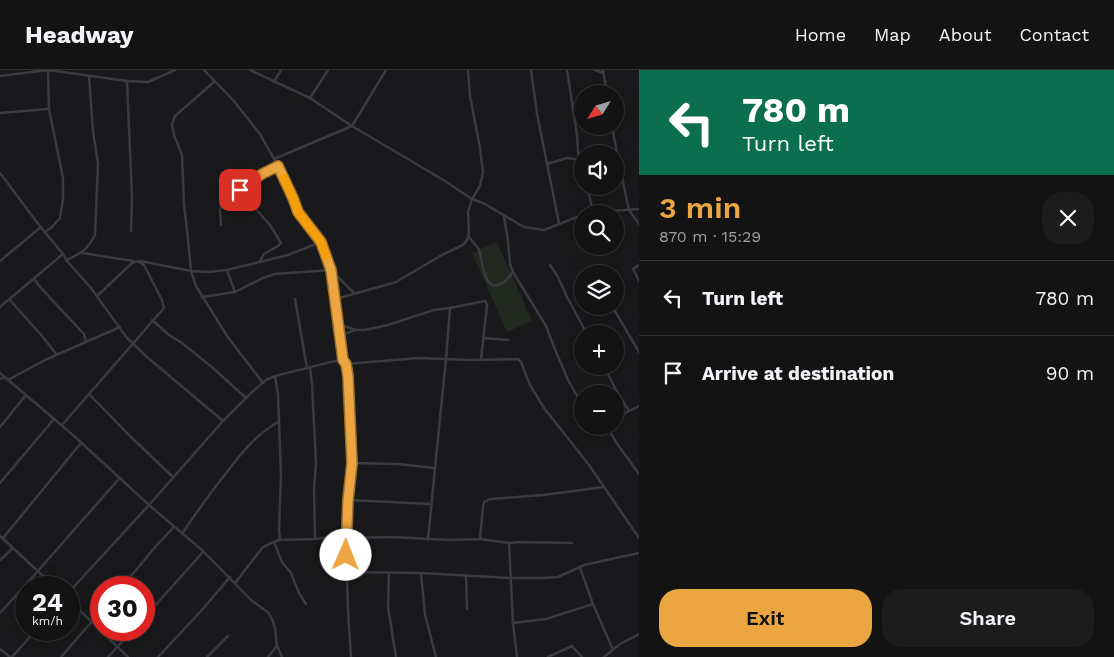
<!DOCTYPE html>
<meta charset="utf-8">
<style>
body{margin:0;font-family:"Work Sans",sans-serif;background:#1c1c1d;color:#f1f3f6;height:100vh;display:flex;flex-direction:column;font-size:19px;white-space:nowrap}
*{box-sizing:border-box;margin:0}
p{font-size:16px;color:#9d9ea0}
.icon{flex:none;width:28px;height:28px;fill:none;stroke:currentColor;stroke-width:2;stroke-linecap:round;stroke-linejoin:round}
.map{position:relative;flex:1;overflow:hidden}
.drawer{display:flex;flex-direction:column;background:#131314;width:475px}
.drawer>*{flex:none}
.guide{background:#0b6e4f;color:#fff;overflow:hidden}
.needle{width:32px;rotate:233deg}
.controls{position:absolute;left:574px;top:15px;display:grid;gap:10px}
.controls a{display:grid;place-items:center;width:50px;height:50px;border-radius:50%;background:#131314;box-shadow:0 5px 20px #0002,0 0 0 1px #323234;font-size:25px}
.speed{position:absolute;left:15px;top:506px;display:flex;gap:10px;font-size:25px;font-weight:700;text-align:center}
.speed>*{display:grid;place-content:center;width:65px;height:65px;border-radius:50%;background:#131314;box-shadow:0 5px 20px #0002,0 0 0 1px #323234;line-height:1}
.speed small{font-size:12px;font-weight:400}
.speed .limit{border:8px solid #d22;background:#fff;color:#111}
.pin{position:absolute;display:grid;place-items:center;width:42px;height:42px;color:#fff;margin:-21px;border-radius:10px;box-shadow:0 2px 8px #0006}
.me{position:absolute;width:55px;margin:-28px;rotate:1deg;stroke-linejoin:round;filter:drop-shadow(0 0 4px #0008)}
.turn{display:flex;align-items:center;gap:18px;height:105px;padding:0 20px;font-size:22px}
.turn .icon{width:65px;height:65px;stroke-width:2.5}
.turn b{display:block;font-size:35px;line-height:42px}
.round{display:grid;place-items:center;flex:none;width:52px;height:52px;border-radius:20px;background:#1c1c1d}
.head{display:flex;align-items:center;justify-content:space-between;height:85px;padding:0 20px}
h1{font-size:30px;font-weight:600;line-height:38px;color:#eba641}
.button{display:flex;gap:10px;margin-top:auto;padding:10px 20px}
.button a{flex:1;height:58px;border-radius:20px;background:#eba641;color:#111;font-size:20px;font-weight:600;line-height:58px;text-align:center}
.button a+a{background:#1c1c1d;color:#f1f3f6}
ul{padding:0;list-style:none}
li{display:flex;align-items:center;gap:15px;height:75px;padding:0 20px;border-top:1px solid #323234}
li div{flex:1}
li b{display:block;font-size:19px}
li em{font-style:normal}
header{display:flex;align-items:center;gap:30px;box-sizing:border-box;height:70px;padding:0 25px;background:#131314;border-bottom:1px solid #323234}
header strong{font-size:24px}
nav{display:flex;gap:28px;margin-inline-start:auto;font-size:18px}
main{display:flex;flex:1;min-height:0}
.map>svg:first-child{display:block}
.green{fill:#212921}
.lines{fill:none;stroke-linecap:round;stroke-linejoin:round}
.minor{stroke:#3a3b40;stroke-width:2.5}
.route-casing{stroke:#996c2a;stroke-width:12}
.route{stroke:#eba641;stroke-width:9}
.slow{stroke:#f59e0b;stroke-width:9}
</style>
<header>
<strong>Headway</strong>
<nav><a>Home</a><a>Map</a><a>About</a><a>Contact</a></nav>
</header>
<main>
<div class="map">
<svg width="639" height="587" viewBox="0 0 639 587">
<rect width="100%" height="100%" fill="#19191b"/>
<polygon class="green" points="497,172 532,251 507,262 472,183"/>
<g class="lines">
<g class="minor">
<path d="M204 0 233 30 260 64 278 96 293 128 298 142 321 172 331 200 343 289C349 300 348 315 349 327 350 349 352 371 352 392 351 417 347 443 347 468 346 508 348 547 351 587"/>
<polyline points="250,0 310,28 352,56 445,111 472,129 483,133 524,157 544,160 582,145"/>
<polyline points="531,0 537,44 559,153"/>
<polyline points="567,0 577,65 578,82 582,102"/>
<polyline points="595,0 603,3"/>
<polyline points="603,0 607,24"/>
<polyline points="0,6 48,0 127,11 148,12 175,0"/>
<polyline points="127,11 132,127 131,161"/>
<polyline points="214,12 175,46 172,54 174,65 182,85 184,134 188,169 191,201 196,216 227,266 263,313"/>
<polyline points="274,12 281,0"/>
<polyline points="310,28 328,0"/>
<polyline points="0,43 48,39"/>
<polyline points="612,56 618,88 629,140 639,154"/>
<polyline points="274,89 352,56 386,0"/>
<polyline points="547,94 567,88 582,90"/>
<polyline points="0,103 39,155 63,184 67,191 91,218 127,268 147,287 223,351"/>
<polyline points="587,116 593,142"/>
<polyline points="253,136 270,155 281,173 278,176 264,184 260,191"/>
<polyline points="588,144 593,142 639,139"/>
<polyline points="504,146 508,171 510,194 513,202 546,256 554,277 568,310 576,324 582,331"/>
<polyline points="221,155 220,139 222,134 262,105 278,96"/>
<polyline points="45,162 52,157 60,148 63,129 63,108 49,39 48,0"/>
<path d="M469 167C473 172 476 175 479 180 482 189 484 220 498 215 505 213 508 209 512 203"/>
<polyline points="82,183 133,191"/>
<path d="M67 190C83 182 87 180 95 165L98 93 93 61 89 6"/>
<polyline points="0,191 41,157"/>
<polyline points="140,191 191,201 208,202 227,200 288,185 321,172"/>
<polyline points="550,195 558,207 567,227 587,264"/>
<polyline points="639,195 633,199 639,211"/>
<polyline points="227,200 235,222"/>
<polyline points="594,200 596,204"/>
<polyline points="34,209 40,217 84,264 86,272"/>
<polyline points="202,227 235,222 263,208 275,204 331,200 354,223"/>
<polyline points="9,229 42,266 57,285"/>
<polyline points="295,229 307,298"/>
<polyline points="336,229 396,212 442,185 463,175 467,170 469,163 468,142 472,129 480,116 483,102 480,78 470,26 468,0"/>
<polyline points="612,236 639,282"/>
<polyline points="0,237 63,184"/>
<polyline points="152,250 169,265 182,273 213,298 246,328"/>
<polyline points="338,254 356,260 365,260 388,255 434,240 450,238 485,231 486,232 487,236 481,289"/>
<polyline points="340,266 355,260"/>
<polyline points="484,268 508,270"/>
<polyline points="346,294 419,288 469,290 518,289 521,292 530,315 544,338 589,395 639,468"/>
<polyline points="604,296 616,320 629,341"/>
<polyline points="310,297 312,314 316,393 314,419 315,469"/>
<polyline points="0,303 73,365 149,435 203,481 252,531 268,542 272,549 275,558 277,576 282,587"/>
<polyline points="275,306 278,324 281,405 279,460 280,470 315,469 347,465"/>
<polyline points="0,309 5,307"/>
<polyline points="8,310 45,290 120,257"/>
<polyline points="89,324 130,366 173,407"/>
<polyline points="615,348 639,336"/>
<path d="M62 355 164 238 162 230 144 195C139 191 136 190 131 194L97 226"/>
<polyline points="606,356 618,375 639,404"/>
<polyline points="0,357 26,325"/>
<polyline points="352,393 397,394 435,398 446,289 450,238"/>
<polyline points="0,413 54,349"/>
<polyline points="348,430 431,434"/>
<path d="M182 464C195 444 209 425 223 407 240 385 254 366 278 352"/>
<polyline points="0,466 56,518"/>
<polyline points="3,468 81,373"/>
<polyline points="347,468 393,467 449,470 480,469 509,473 521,472 572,473"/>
<polyline points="480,469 483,436 484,432 490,429 543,425 604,417"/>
<polyline points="280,470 274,472 282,492 291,503 299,523 306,534"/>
<polyline points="428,470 435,398"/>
<polyline points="509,473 513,553 517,587"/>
<polyline points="0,490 13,478"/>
<polyline points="580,498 593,534 613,580"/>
<polyline points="346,502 421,503 512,508 542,508 558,507 584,495 639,483"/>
<polyline points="389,503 388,537 396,587"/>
<polyline points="421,503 425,545 436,587"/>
<polyline points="466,505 467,539"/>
<polyline points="235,513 263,477 274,472"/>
<polyline points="121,518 156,476 174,457"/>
<polyline points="69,522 149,435 223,351 250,324 266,310 275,306 343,289"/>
<polyline points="69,530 128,587"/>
<path d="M0 543C41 499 79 453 120 408"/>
<polyline points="144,548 203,482"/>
<polyline points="513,553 546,549 593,534"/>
<polyline points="0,579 10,587"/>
<polyline points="12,587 36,560"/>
<polyline points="61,587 101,541"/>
<polyline points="108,587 133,560"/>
<polyline points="158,587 201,541 230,507"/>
<polyline points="207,587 228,566"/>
<polyline points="268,587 277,576"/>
<polyline points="548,587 572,576 582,587"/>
<polyline points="604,587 620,574 639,564"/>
</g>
</g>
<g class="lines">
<g class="route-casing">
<polyline id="route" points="240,120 262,104 278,96 293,128 298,142 321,172 331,200 343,290 346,294 348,306 352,393 348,430 346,485"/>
</g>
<use href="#route" class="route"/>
<polyline class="slow" points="284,108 293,128 298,142 321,172 326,186"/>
</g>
</svg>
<div class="controls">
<a><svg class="needle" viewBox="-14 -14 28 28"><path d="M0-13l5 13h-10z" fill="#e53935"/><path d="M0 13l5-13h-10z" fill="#9d9ea0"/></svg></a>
<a><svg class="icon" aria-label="sound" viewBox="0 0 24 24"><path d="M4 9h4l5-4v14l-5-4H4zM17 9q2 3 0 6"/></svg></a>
<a><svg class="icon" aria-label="search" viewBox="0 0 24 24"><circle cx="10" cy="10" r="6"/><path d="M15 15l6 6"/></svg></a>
<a><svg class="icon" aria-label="layers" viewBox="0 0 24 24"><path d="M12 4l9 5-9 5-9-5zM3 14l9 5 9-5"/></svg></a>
<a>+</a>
<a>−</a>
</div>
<div class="speed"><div>24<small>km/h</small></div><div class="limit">30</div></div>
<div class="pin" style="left:240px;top:120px;background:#d93025"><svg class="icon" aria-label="arrive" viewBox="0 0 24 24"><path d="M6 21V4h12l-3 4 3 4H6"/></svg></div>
<svg class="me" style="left:346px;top:485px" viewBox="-20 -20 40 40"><circle r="19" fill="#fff"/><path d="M0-13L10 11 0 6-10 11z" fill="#eba641"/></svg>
</div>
<section class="drawer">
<div class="guide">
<div class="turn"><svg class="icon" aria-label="left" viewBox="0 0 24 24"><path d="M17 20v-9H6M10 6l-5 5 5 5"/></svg><div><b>780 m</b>Turn left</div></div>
</div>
<div class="head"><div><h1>3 min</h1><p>870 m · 15:29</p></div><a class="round"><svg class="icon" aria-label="close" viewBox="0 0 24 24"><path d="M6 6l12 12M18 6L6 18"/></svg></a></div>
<ul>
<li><svg class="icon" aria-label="left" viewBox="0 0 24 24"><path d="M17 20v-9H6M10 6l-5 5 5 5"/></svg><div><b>Turn left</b></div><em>780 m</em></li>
<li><svg class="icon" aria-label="arrive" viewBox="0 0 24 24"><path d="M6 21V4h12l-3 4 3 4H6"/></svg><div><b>Arrive at destination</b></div><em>90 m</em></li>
</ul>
<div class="button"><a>Exit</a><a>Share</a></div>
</section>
</main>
